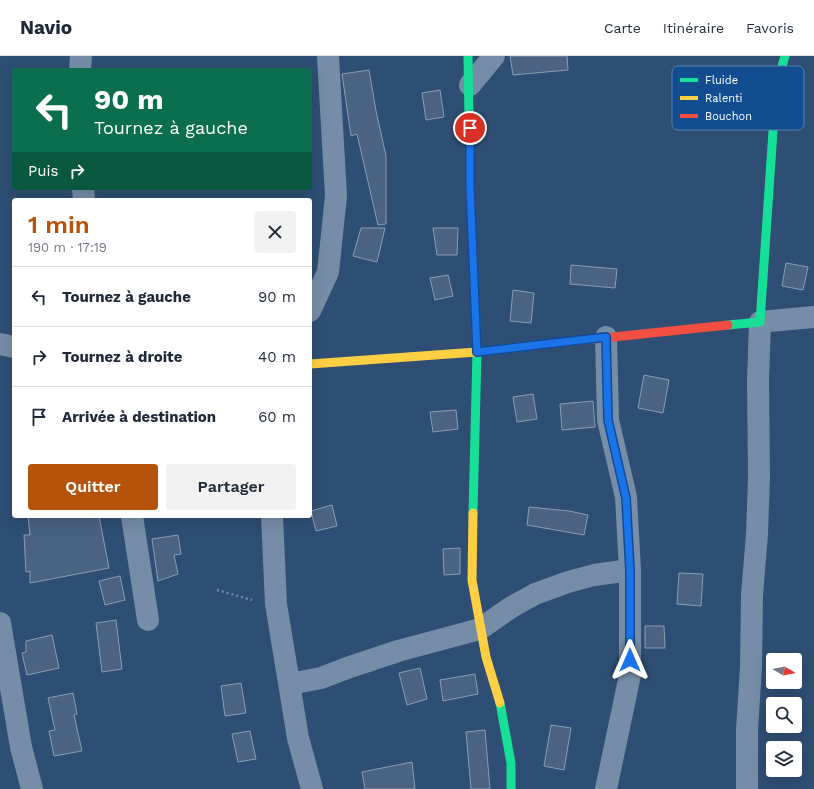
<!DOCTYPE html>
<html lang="fr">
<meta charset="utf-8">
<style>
body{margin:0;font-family:"Work Sans",sans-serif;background:#f2f2f3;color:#1f2937;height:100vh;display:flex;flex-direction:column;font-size:15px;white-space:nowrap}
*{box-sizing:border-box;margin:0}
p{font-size:13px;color:#747a83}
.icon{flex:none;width:22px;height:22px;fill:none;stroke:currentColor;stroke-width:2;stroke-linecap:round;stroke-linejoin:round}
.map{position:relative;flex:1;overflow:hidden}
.side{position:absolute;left:12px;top:142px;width:300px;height:320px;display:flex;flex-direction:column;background:#fff;border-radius:4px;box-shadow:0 4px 16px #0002}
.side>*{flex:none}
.hud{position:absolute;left:12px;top:12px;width:300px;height:122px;border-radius:4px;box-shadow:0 4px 16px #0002;background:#0b6e4f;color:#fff;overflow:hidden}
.needle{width:26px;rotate:99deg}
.fabs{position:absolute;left:766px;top:597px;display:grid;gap:8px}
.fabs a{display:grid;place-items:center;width:36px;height:36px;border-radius:4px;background:#fff;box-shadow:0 4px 16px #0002;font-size:20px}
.pin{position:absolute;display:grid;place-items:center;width:34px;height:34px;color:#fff;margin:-17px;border:2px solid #fff;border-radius:50%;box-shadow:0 1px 4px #0007}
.me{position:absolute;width:44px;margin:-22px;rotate:0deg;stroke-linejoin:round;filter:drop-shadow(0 0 3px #0008)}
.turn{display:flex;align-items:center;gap:14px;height:84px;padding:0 16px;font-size:18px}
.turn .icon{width:52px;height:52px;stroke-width:2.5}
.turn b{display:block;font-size:28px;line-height:34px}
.then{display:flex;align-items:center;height:38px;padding:0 16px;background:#0003;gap:8px;font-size:15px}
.round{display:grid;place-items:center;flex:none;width:42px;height:42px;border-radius:4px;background:#f2f2f3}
.headline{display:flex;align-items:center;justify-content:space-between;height:68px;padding:0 16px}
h1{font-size:24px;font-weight:600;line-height:30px;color:#b45309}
.action{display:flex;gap:8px;margin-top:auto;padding:8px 16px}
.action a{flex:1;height:46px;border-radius:4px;background:#b45309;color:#fff;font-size:16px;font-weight:600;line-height:46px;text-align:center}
.action a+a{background:#f2f2f3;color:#1f2937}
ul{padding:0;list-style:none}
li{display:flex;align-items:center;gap:12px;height:60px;padding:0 16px;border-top:1px solid #e0e1e3}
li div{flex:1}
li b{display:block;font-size:15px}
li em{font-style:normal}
header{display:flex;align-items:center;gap:24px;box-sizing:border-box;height:56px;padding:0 20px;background:#fff;border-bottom:1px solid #e0e1e3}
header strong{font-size:19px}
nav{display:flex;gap:22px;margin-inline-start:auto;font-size:14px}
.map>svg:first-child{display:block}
.building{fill:#496381;stroke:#8a9eb4}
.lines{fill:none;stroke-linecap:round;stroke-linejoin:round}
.path{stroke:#758da6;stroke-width:2.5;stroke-dasharray:2 3;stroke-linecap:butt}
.street{stroke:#758da6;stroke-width:22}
.fast{stroke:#16e098;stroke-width:9}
.slow{stroke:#ffcf43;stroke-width:9}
.jam{stroke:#f24e42;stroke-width:9}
.route-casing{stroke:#114b97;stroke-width:10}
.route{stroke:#1a73e8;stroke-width:7}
.key{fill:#114d90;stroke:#5882b1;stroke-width:1}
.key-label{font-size:11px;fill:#fff}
</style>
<header>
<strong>Navio</strong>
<nav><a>Carte</a><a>Itinéraire</a><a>Favoris</a></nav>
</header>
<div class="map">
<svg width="814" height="733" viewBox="0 0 814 733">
<rect width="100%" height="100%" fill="#2e4e73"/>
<g class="building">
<polygon points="510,0 567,0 568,14 513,19"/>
<polygon points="369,14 376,55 386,100 386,168 378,169 357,78 351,80 342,18"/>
<polygon points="440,34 444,61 426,64 422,37"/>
<polygon points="361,172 385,172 377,206 353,200"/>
<polygon points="433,172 458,172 457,199 437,199"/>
<polygon points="786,207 808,211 803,234 782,230"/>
<polygon points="571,209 617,213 615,232 570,228"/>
<polygon points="448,219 453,240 435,244 430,222"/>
<polygon points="513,234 534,237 531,267 510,265"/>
<polygon points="644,319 669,324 663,357 638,352"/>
<polygon points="533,338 537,363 517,366 513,341"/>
<polygon points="593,345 595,371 562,374 560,348"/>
<polygon points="456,354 458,373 433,376 430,356"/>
<polygon points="332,449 337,470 316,475 311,455"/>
<polygon points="529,451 569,455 588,459 584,479 527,469"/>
<polygon points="28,460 99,460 109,512 30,527 30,515 26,516 24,479 30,479"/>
<polygon points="178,479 181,498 174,499 178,518 158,525 152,483"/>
<polygon points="460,492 460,518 444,519 443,493"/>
<polygon points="679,517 703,518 701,550 677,548"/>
<polygon points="120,520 125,544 105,549 99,525"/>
<polygon points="116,564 122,613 102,616 96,567"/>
<polygon points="645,570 664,570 665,592 645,592"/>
<polygon points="52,579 59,612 27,619 22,597 26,596 26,585"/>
<polygon points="420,612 427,643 407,649 399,617"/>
<polygon points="475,618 478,638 443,645 440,624"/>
<polygon points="241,627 246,657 225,660 221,630"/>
<polygon points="73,637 77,658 74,659 82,695 54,700 49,675 55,674 48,642"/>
<polygon points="551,669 571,672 564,714 544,710"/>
<polygon points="485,674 490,733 471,733 466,676"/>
<polygon points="250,675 256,703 238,706 232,678"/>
<polygon points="412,706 415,733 365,733 362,716"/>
</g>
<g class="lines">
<polyline class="path" points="217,534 252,544"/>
<g class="street">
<polyline points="80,14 81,0"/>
<polyline points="470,29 494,0"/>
<polyline points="83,132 84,144"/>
<polyline points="310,255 328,216 336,140 328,0"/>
<polyline points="606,281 608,364 626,441 630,514 630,619 606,733"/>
<polyline points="0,288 14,291"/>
<polyline points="132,460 148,564"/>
<polyline points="272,460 276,548 298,682 312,733"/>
<polyline points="0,567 21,691 32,733"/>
<polyline points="290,628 321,622 347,612 398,595 480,573 510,552 535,538 568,526 594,519 630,514"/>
<polyline points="747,733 747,674 751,611 752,539 757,478 759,421 758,325 760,266 814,261"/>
</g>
<g class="fast">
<polyline points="468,0 470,130 477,296 473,457"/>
<polyline points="728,269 760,266 776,31 785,0"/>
<polyline points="500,647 511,707 511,733"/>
</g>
<g class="slow">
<polyline points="310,308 477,296 546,288"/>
<polyline points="473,457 472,524 486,601 500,647"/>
</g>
<polyline class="jam" points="546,288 728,269"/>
</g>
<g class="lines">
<g class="route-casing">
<polyline id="route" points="470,72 470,130 477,296 606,281 608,364 626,442 630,514 630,604"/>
</g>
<use href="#route" class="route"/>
</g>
<rect x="672" y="10" width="132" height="64" rx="6" class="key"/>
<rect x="680" y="22" width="18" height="4" fill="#16e098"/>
<rect x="680" y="40" width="18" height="4" fill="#ffcf43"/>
<rect x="680" y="58" width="18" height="4" fill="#f24e42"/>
<g class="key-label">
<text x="705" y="28">Fluide</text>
<text x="705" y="46">Ralenti</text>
<text x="705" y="64">Bouchon</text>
</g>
</svg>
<div class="fabs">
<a><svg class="needle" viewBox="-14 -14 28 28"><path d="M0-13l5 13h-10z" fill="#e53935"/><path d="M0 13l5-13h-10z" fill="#747a83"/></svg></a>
<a><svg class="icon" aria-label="search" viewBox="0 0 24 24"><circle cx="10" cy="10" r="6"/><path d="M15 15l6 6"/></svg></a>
<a><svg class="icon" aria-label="layers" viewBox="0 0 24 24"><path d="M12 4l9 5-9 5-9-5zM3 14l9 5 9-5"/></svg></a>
</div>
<div class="pin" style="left:470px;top:72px;background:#d93025"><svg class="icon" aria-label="arrive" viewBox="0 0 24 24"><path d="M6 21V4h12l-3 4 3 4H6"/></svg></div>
<svg class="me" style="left:630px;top:604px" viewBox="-20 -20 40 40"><path d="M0-17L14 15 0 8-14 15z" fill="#1a73e8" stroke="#fff" stroke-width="4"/></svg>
<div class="hud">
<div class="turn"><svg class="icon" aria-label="left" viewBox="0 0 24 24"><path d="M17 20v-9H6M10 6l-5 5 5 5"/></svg><div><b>90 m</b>Tournez à gauche</div></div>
<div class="then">Puis<svg class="icon" aria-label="right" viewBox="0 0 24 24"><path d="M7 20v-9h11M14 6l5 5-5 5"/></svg></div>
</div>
<section class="side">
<div class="headline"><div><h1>1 min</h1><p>190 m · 17:19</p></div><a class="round"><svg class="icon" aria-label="close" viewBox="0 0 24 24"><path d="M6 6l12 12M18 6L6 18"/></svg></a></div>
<ul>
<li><svg class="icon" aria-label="left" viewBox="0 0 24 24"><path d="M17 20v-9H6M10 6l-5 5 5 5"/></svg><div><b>Tournez à gauche</b></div><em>90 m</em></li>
<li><svg class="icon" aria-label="right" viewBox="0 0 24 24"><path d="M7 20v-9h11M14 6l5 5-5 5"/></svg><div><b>Tournez à droite</b></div><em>40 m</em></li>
<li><svg class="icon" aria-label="arrive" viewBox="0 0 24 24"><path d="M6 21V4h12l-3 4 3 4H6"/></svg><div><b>Arrivée à destination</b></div><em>60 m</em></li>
</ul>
<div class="action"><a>Quitter</a><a>Partager</a></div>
</section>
</div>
